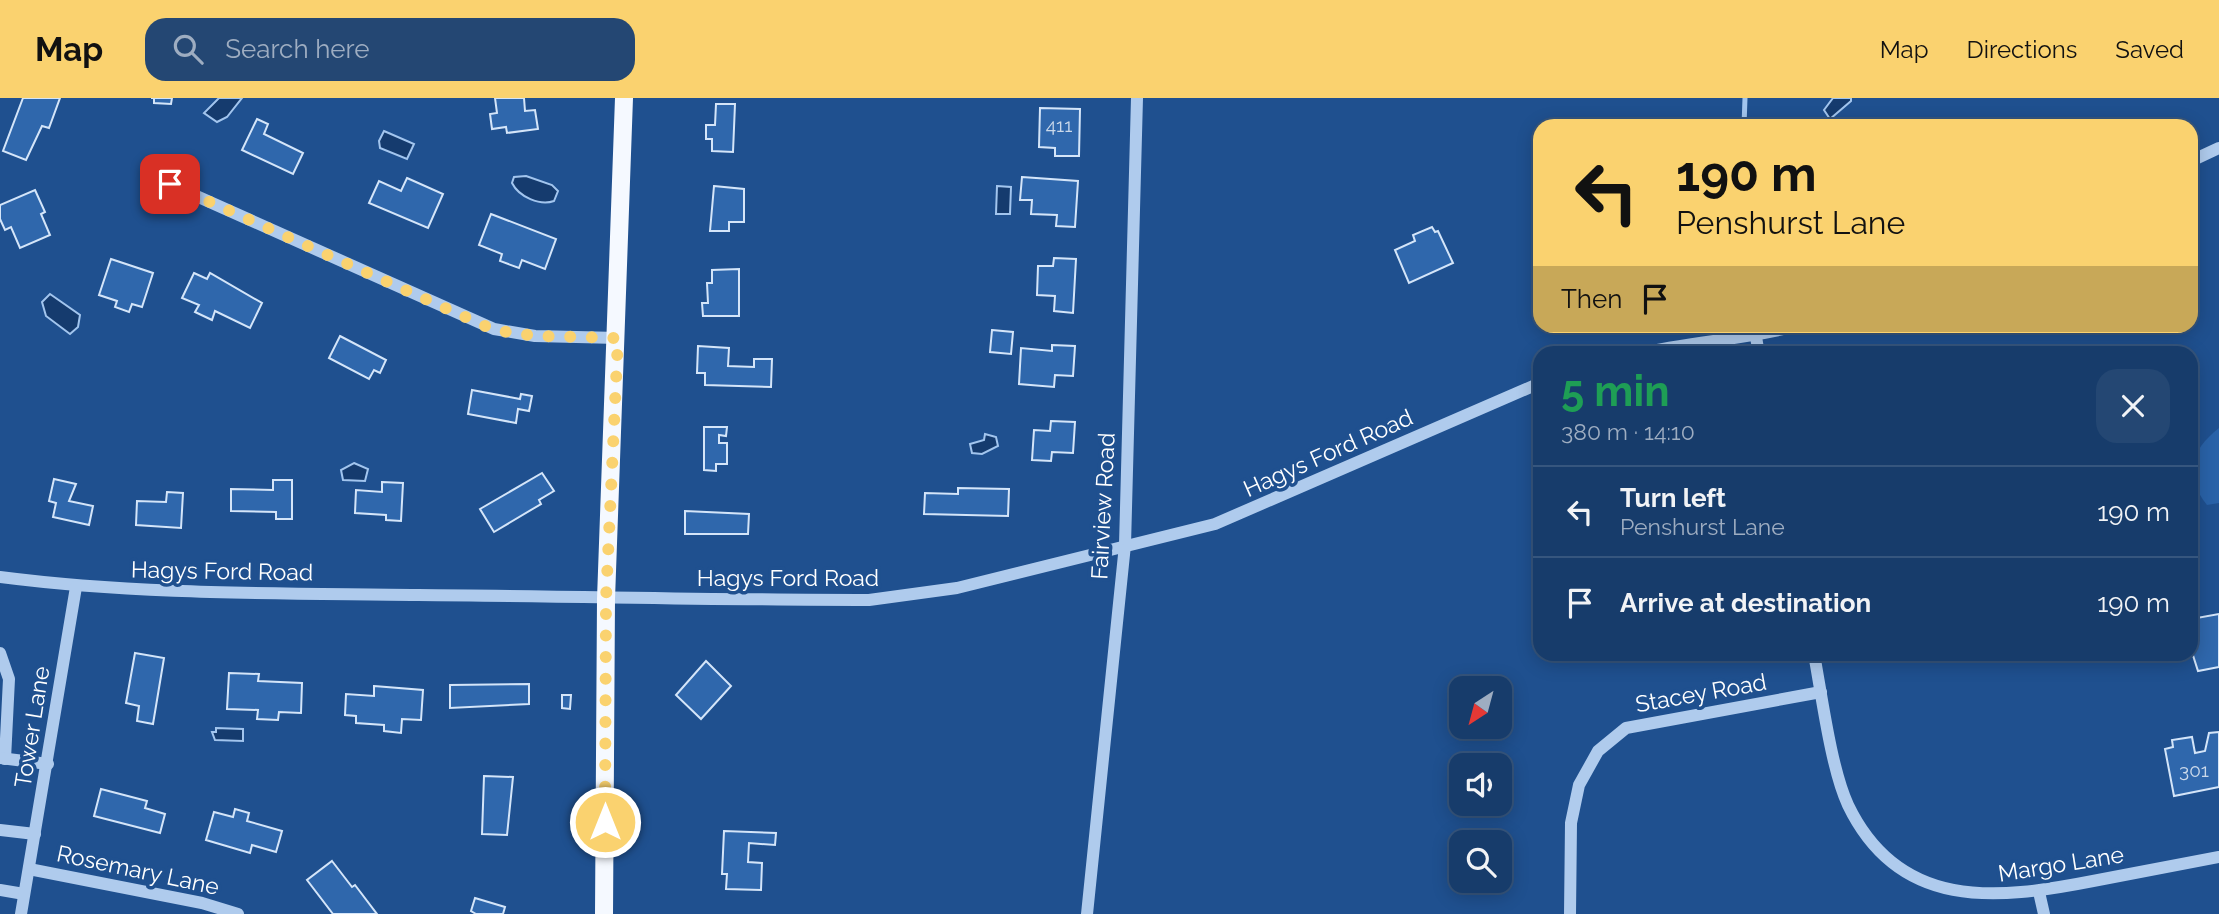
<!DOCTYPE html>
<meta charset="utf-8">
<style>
body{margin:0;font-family:Raleway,sans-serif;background:#244773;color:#f1f3f6;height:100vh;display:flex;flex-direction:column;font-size:26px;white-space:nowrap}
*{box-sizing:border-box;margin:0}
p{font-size:23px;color:#9eadc1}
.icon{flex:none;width:38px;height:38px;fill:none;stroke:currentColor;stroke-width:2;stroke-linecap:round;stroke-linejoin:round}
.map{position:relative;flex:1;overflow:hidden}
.details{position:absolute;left:1533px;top:248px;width:665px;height:315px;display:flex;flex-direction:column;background:#173c6b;border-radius:21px;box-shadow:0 4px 18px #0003,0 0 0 2px #36567e}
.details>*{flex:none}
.hud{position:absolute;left:1533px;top:21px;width:665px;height:214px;border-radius:21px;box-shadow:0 4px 18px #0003,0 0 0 2px #36567e;background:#fad26f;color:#111;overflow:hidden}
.needle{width:46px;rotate:216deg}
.buttons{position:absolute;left:1449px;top:578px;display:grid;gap:14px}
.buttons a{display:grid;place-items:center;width:63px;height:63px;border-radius:14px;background:#173c6b;box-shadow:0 4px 18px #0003,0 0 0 2px #36567e;font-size:35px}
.pin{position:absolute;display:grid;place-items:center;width:60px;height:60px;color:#fff;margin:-30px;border-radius:14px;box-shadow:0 4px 10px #0006}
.me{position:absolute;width:77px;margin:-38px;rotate:0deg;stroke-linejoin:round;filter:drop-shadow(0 0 5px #0008)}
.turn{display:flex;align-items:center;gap:24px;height:147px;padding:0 28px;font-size:32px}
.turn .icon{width:91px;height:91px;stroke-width:2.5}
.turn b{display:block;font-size:49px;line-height:60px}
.then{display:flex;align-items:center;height:66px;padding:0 28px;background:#0003;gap:14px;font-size:26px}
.round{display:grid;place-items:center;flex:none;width:74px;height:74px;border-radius:21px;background:#244773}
.headline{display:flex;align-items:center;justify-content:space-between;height:119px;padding:0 28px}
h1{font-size:42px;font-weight:700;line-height:52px;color:#1e9e55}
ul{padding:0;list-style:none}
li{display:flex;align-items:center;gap:21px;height:91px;padding:0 28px;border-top:2px solid #36567e}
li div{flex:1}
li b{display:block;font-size:26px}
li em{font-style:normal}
header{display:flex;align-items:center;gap:42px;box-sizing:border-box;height:98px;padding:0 35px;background:#fad26f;color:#111}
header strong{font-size:33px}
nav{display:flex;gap:38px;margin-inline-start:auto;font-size:24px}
.search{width:490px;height:63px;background:#244773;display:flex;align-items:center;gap:18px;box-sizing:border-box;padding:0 24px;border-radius:21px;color:#9eadc1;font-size:26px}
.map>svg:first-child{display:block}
.green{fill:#2962a8}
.water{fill:#153b6e;stroke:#a2c5ee;stroke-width:2}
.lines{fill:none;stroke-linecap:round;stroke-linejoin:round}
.stream{stroke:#a2c5ee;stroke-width:5}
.building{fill:#2f67ac;stroke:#d4e5f9;stroke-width:2}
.minor{stroke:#afcbed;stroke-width:12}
.major{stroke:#f5f9ff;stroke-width:18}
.route{stroke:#fad26f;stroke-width:12;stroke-dasharray:0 21.6}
.labels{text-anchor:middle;stroke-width:7;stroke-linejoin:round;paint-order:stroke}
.number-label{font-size:19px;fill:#cbd9ea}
.street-label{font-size:23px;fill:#fff;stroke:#1f508f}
</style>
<header>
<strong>Map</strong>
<div class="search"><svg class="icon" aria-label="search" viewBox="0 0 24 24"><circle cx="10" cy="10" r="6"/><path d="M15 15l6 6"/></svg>Search here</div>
<nav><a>Map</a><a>Directions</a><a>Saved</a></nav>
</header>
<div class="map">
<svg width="2219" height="816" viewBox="0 0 2219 816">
<rect width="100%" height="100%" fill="#1f508f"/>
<path class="green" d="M2219 330V405L2207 407C2183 377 2190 353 2219 330Z"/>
<g class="water">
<polygon points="219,0 242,0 227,19 217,24 204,15"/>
<polygon points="1833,0 1851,0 1851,3 1830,21 1824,12"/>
<polygon points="384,33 414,46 407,61 380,50 379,43"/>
<path d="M526 78 552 87 558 93 554 103C540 108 519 99 512 85L514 79Z"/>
<polygon points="997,88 1011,89 1010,116 996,116"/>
<polygon points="50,196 80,217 78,229 70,236 46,218 42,204"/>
<polygon points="985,336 996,339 998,348 982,356 972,355 970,346 984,342"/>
<polygon points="354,365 368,371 365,383 343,382 341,372"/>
<polygon points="216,630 243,631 243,643 215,642 212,634 216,634"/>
</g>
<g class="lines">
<polyline class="stream" points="1744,28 1745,0"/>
</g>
<g class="building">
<polygon points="23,0 60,0 49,30 42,28 26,62 3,53"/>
<polygon points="151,0 172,0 171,6 154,5 154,0"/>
<polygon points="495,0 524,0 525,13 535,12 538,31 507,35 506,29 492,31 490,16 497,15"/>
<polygon points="716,6 735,6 733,54 712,53 712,41 706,41 706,27 715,27"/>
<polygon points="1040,10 1080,11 1079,58 1055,58 1055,50 1039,49"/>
<polygon points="257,21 268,26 264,36 303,55 293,76 242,52"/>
<polygon points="1022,79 1078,83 1075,129 1056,128 1057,117 1031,116 1032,102 1020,102"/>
<polygon points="407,80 443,96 428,130 369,105 379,83 401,93"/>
<polygon points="714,88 744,91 744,124 729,124 729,133 710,133"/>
<polygon points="35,92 45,114 41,116 50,137 20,150 11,129 5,132 0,121 0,107"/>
<polygon points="491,116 556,141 545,171 522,162 519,170 500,163 502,156 479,147"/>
<polygon points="1432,129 1435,134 1438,133 1453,165 1409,185 1395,152 1415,143 1413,137"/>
<polygon points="1054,160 1076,161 1073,215 1054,213 1055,198 1037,197 1038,168 1053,168"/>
<polygon points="111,161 153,175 142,209 132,206 129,214 115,209 117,203 99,197"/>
<polygon points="739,171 739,218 703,218 702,205 708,205 707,185 712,185 712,172"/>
<polygon points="194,175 207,181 210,175 262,205 250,230 215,213 212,222 195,214 199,207 182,200"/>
<polygon points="992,232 1013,234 1011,256 990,254"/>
<polygon points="340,238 386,262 380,275 374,272 369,281 329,260"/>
<polygon points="1052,247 1075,248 1073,278 1055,277 1054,289 1019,286 1021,250 1052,253"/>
<polygon points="698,248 729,250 728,268 754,269 754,261 772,261 771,289 705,287 705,275 697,275"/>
<polygon points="472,292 520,301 521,296 532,298 529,313 518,311 516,325 468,316"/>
<polygon points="1051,323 1075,324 1073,355 1052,354 1051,363 1032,362 1034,332 1050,333"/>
<polygon points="704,329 727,329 726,338 719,337 719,345 727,345 727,366 716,366 716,373 704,372"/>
<polygon points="542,375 554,393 539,402 541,406 494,434 480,411"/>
<polygon points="54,381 76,386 69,403 93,408 89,427 53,419 56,405 49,403"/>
<polygon points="273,382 292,382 292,421 276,421 276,414 231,413 231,391 273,392"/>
<polygon points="382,384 403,385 401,423 386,422 386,417 355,415 356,392 382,394"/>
<polygon points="958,390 1009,391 1008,418 924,416 925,395 958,396"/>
<polygon points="167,394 183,395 181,430 136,427 137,403 166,404"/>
<polygon points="685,413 749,416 748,436 685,436"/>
<polygon points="2219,516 2219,569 2198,573 2191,551 2191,521"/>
<polygon points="135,555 164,560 153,626 137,623 139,608 126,605"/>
<polygon points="706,563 731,588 701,621 676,597"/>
<polygon points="229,575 259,576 258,583 302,585 301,615 279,614 278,622 257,621 258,612 227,611"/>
<polygon points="529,586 529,606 450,610 450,587"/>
<polygon points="374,588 423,592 421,622 402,621 401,635 384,633 384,627 356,625 356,618 345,617 346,596 374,598"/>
<polygon points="562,597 571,597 570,611 562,610"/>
<polygon points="2219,634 2219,689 2174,698 2165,651 2173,649 2172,642 2192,639 2195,655 2205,653 2209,635"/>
<polygon points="484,678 513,679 507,737 482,736"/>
<polygon points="101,691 147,703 145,710 165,716 160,735 94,718"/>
<polygon points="235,711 249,715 247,723 282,733 276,754 252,747 250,755 206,742 214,714 233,719"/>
<polygon points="724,733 776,735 775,747 749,745 748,764 762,765 761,792 726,791 727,776 722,776"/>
<polygon points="332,763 352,789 355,787 377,816 333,816 307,782"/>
<polygon points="475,800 505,809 503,816 476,816 471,813"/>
</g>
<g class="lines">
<g class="minor">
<polyline points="2191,63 2219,50"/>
<polyline points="147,76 494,231 535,238 618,240"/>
<polyline points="1756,239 1759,256"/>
<path d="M1638 256C1691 243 1744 242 1796 228"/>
<path d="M0 479C139 497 278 495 418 497 569 498 719 502 869 502L957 490 1215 426 1540 285"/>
<polyline points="0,555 9,581 5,661"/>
<path d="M1814 556C1822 599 1831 670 1848 707 1899 813 1996 802 2093 783 2135 775 2177 767 2219 759"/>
<polyline points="0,660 48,666"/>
<polyline points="0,732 35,736"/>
<polyline points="29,771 202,805 238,816"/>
<polyline points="0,792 24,796"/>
<polyline points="2039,794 2044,816"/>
<polyline points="21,816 76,489"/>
<polyline points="1087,816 1125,447 1137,0"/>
<polyline points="1570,816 1571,725 1579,687 1598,653 1626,630 1821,594"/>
</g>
<polyline class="major" points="604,816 606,501 624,0"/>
</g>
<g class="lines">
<polyline class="route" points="170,86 494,232 535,238 618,240 606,501 605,724"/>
</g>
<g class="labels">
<g class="number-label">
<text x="1059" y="34">411</text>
<text x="2194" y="679">301</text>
</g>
<g class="street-label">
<text transform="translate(1328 355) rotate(-24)" y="8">Hagys Ford Road</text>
<text transform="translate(1103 408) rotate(-87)" y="8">Fairview Road</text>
<text transform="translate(222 473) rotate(1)" y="8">Hagys Ford Road</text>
<text x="788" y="488">Hagys Ford Road</text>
<text transform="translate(1701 595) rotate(-10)" y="8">Stacey Road</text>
<text transform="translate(32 629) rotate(-81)" y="8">Tower Lane</text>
<text transform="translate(2061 766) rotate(-9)" y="8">Margo Lane</text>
<text transform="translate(138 772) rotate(12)" y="8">Rosemary Lane</text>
</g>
</g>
</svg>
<div class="buttons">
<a><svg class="needle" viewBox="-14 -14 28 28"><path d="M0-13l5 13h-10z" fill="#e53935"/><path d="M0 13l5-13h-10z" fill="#9eadc1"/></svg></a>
<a><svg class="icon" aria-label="sound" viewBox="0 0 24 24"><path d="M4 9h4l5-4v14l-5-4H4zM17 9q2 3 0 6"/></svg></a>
<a><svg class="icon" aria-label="search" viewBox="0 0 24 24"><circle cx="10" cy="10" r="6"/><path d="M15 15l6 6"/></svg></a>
</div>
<div class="pin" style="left:170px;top:86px;background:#d93025"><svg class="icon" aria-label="arrive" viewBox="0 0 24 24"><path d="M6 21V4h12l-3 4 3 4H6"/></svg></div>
<svg class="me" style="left:605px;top:724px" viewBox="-20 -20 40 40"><circle r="17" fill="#fad26f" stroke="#fff" stroke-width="3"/><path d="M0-11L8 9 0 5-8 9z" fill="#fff"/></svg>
<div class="hud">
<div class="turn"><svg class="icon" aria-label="left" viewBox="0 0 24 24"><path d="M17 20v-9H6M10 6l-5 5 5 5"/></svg><div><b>190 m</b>Penshurst Lane</div></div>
<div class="then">Then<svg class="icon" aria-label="arrive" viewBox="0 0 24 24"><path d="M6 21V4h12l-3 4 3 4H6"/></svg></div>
</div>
<section class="details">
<div class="headline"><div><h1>5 min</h1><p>380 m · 14:10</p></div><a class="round"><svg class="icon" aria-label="close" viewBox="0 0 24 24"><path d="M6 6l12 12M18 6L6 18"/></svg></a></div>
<ul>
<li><svg class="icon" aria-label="left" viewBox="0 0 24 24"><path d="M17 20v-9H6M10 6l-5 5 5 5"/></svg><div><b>Turn left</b><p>Penshurst Lane</p></div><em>190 m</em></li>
<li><svg class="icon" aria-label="arrive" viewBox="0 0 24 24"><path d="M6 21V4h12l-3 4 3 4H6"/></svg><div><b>Arrive at destination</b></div><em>190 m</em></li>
</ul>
</section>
</div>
